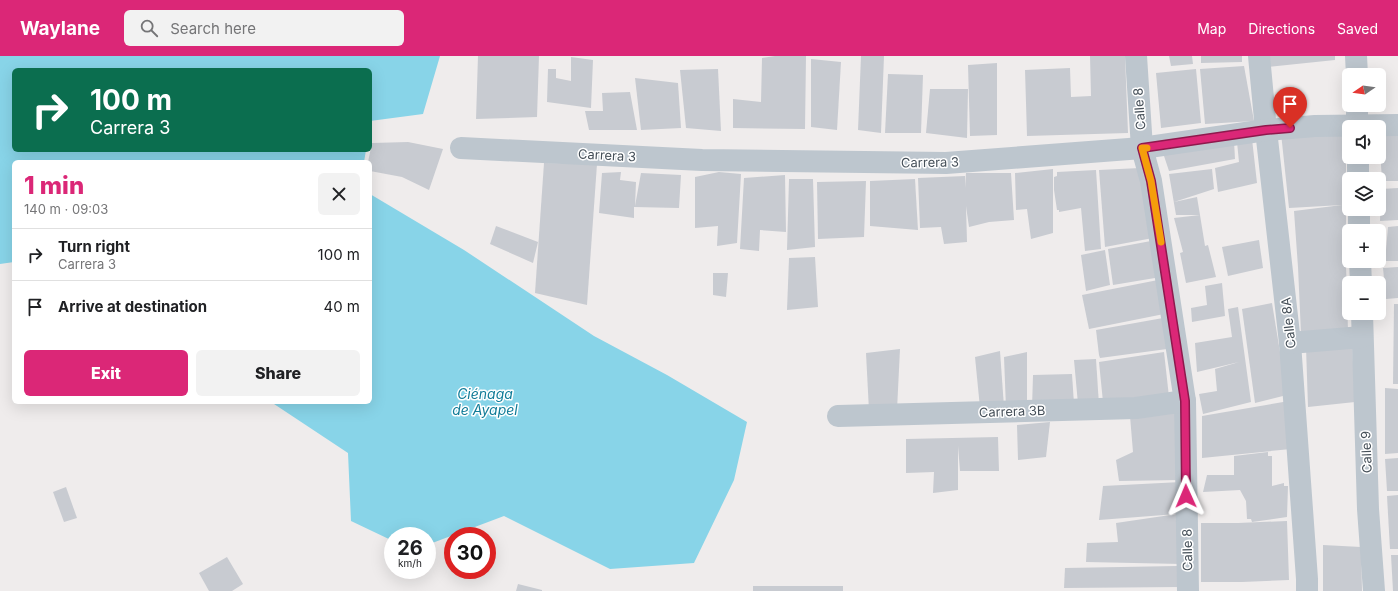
<!DOCTYPE html>
<meta charset="utf-8">
<style>
body{margin:0;font-family:Inter,sans-serif;background:#f2f2f2;color:#202124;height:100vh;display:flex;flex-direction:column;font-size:15px;white-space:nowrap}
*{box-sizing:border-box;margin:0}
p{font-size:13px;color:#757577}
.icon{flex:none;width:22px;height:22px;fill:none;stroke:currentColor;stroke-width:2;stroke-linecap:round;stroke-linejoin:round}
.map{position:relative;flex:1;overflow:hidden}
.sheet{position:absolute;left:12px;top:104px;width:360px;height:244px;display:flex;flex-direction:column;background:#fff;border-radius:6px;box-shadow:0 4px 16px #0002}
.sheet>*{flex:none}
.top-card{position:absolute;left:12px;top:12px;width:360px;height:84px;border-radius:6px;box-shadow:0 4px 16px #0002;background:#0b6e4f;color:#fff;overflow:hidden}
.needle{width:26px;rotate:257deg}
.tools{position:absolute;left:1342px;top:12px;display:grid;gap:8px}
.tools a{display:grid;place-items:center;width:44px;height:44px;border-radius:6px;background:#fff;box-shadow:0 4px 16px #0002;font-size:20px}
.speed{position:absolute;left:384px;top:471px;display:flex;gap:8px;font-size:20px;font-weight:700;text-align:center}
.speed>*{display:grid;place-content:center;width:52px;height:52px;border-radius:50%;background:#fff;box-shadow:0 4px 16px #0002;line-height:1}
.speed small{font-size:10px;font-weight:400}
.speed .limit{border:6px solid #d22;background:#fff;color:#111}
.pin{position:absolute;display:grid;place-items:center;width:34px;height:34px;color:#fff;margin:-41px -17px;border-radius:50% 50% 50% 0;rotate:-45deg;box-shadow:0 0 4px #0007}
.pin .icon{rotate:45deg}
.me{position:absolute;width:44px;margin:-22px;rotate:359deg;stroke-linejoin:round;filter:drop-shadow(0 0 3px #0008)}
.turn{display:flex;align-items:center;gap:14px;height:84px;padding:0 12px;font-size:18px}
.turn .icon{width:52px;height:52px;stroke-width:2.5}
.turn b{display:block;font-size:28px;line-height:34px}
.round{display:grid;place-items:center;flex:none;width:42px;height:42px;border-radius:6px;background:#f2f2f2}
.summary{display:flex;align-items:center;justify-content:space-between;height:68px;padding:0 12px}
h1{font-size:24px;font-weight:800;line-height:30px;color:#db2777}
.button{display:flex;gap:8px;margin-top:auto;padding:8px 12px}
.button a{flex:1;height:46px;border-radius:6px;background:#db2777;color:#fff;font-size:16px;font-weight:800;line-height:46px;text-align:center}
.button a+a{background:#f2f2f2;color:#202124}
ul{padding:0;list-style:none}
li{display:flex;align-items:center;gap:12px;height:52px;padding:0 12px;border-top:1px solid #e0e0e0}
li div{flex:1}
li b{display:block;font-size:15px}
li em{font-style:normal}
header{display:flex;align-items:center;gap:24px;box-sizing:border-box;height:56px;padding:0 20px;background:#db2777;color:#fff}
header strong{font-size:19px}
nav{display:flex;gap:22px;margin-inline-start:auto;font-size:14px}
.search{width:280px;height:36px;background:#f2f2f2;display:flex;align-items:center;gap:10px;box-sizing:border-box;padding:0 14px;border-radius:6px;color:#757577;font-size:15px}
.map>svg:first-child{display:block}
.water{fill:#88d4e8}
.building{fill:#c8cbd1}
.lines{fill:none;stroke-linecap:round;stroke-linejoin:round}
.minor{stroke:#bdc6ce;stroke-width:22}
.route-casing{stroke:#8e194d;stroke-width:10}
.route{stroke:#db2777;stroke-width:7}
.slow{stroke:#f59e0b;stroke-width:7}
.labels{text-anchor:middle;stroke-width:3;stroke-linejoin:round;paint-order:stroke}
.street-label{font-size:13px;fill:#454f58;stroke:#fff}
.water-label{font-size:14px;font-style:italic;fill:#117c98;stroke:#fff}
</style>
<header>
<strong>Waylane</strong>
<div class="search"><svg class="icon" aria-label="search" viewBox="0 0 24 24"><circle cx="10" cy="10" r="6"/><path d="M15 15l6 6"/></svg>Search here</div>
<nav><a>Map</a><a>Directions</a><a>Saved</a></nav>
</header>
<div class="map">
<svg width="1398" height="535" viewBox="0 0 1398 535">
<rect width="100%" height="100%" fill="#efecec"/>
<g class="water">
<polygon points="0,0 440,0 423,58 370,65 370,14 14,14 14,94 366,94 364,106 14,106 14,206 0,208"/>
<polygon points="370,138 464,194 594,280 667,319 747,366 734,424 694,507 610,513 504,460 427,489 427,480 393,480 393,485 351,465 348,397 271,346 370,346"/>
</g>
<g class="building">
<polygon points="478,0 539,0 537,61 476,63"/>
<polygon points="775,0 806,0 805,73 733,72 733,43 761,46 762,2"/>
<polygon points="861,0 884,0 881,77 858,74"/>
<polygon points="1090,0 1125,0 1128,77 1027,80 1025,14 1070,12 1071,41 1091,40"/>
<polygon points="1169,0 1192,0 1193,8 1171,10"/>
<polygon points="1201,0 1242,0 1242,6 1201,7"/>
<polygon points="1267,0 1335,0 1335,4 1268,11"/>
<polygon points="571,1 593,4 591,52 547,46 548,13 556,13 556,22 571,25"/>
<polygon points="811,3 841,6 837,74 811,71"/>
<polygon points="997,7 997,79 970,80 968,9"/>
<polygon points="1244,10 1254,65 1205,68 1200,13"/>
<polygon points="718,13 721,75 686,72 680,14"/>
<polygon points="1196,13 1201,67 1161,72 1156,17"/>
<polygon points="888,18 923,19 921,77 885,77"/>
<polygon points="635,22 678,27 681,72 641,74"/>
<polygon points="930,33 968,33 967,82 926,77"/>
<polygon points="630,36 637,74 589,74 585,55 603,55 602,37"/>
<polygon points="1281,77 1346,77 1346,209 1348,275 1301,278 1298,211 1294,155 1342,149 1289,152"/>
<polygon points="1379,78 1398,79 1398,125 1382,125"/>
<polygon points="1252,83 1257,127 1218,136 1215,112 1239,106 1237,86"/>
<polygon points="1234,85 1235,103 1169,115 1163,97"/>
<polygon points="408,86 443,93 429,134 402,121 370,115 370,106 368,106 372,87"/>
<polygon points="544,107 597,108 587,249 535,237"/>
<polygon points="1140,112 1153,182 1105,191 1099,114"/>
<polygon points="1053,113 1053,177 1031,183 1027,153 1016,154 1015,117"/>
<polygon points="1212,113 1214,133 1174,146 1197,141 1200,159 1176,159 1169,118"/>
<polygon points="1096,114 1101,193 1085,195 1081,152 1059,156 1059,154 1057,154 1054,134 1054,121 1057,120 1057,116"/>
<polygon points="621,116 620,124 636,126 635,150 641,117 681,119 679,152 634,151 634,162 599,157 602,117"/>
<polygon points="719,116 741,118 737,187 717,190 718,170 695,172 695,121"/>
<polygon points="966,117 1011,117 1014,164 989,166 969,171 966,150 967,186 944,188 941,171 920,172 918,122 965,120 965,132"/>
<polygon points="785,119 786,176 760,174 759,195 740,193 744,122"/>
<polygon points="789,123 813,123 815,191 787,194"/>
<polygon points="915,123 918,174 870,170 870,125"/>
<polygon points="866,125 864,181 818,183 817,126"/>
<polygon points="1398,132 1398,164 1380,165 1381,133"/>
<polygon points="1200,159 1205,190 1208,189 1216,221 1186,227 1180,197 1183,196 1174,162"/>
<polygon points="496,170 538,186 533,207 490,188"/>
<polygon points="1398,170 1398,205 1385,205 1388,171"/>
<polygon points="1259,184 1263,212 1228,220 1222,191"/>
<polygon points="1151,185 1161,221 1113,229 1108,193"/>
<polygon points="1105,194 1110,229 1086,235 1081,199"/>
<polygon points="815,201 818,251 787,254 789,202"/>
<polygon points="1398,211 1398,242 1386,243 1383,212"/>
<polygon points="713,217 728,217 726,241 713,239"/>
<polygon points="1158,224 1164,258 1089,273 1082,239"/>
<polygon points="1222,227 1225,260 1192,266 1191,252 1207,249 1205,230"/>
<polygon points="1272,247 1287,339 1255,347 1242,253"/>
<polygon points="1394,248 1398,248 1398,328 1393,328"/>
<polygon points="1238,251 1251,346 1203,358 1199,338 1217,335 1215,313 1239,306 1197,316 1195,287 1232,281 1228,253"/>
<polygon points="1163,262 1167,293 1100,302 1099,299 1096,274"/>
<polygon points="1352,287 1355,346 1308,351 1306,291"/>
<polygon points="900,293 897,354 869,355 866,297"/>
<polygon points="1000,295 1004,351 980,352 975,301"/>
<polygon points="1027,296 1027,351 1006,352 1004,301"/>
<polygon points="1164,296 1169,341 1103,346 1099,306"/>
<polygon points="1096,303 1099,349 1078,348 1074,304"/>
<polygon points="1072,318 1074,348 1032,351 1033,319"/>
<polygon points="1385,332 1398,333 1398,397 1385,398"/>
<polygon points="1289,345 1291,393 1202,402 1202,360"/>
<polygon points="1176,355 1179,424 1119,425 1116,404 1133,396 1130,360"/>
<polygon points="1050,366 1046,401 1018,404 1017,369"/>
<polygon points="998,381 999,415 960,415 958,390 958,434 933,437 934,416 906,417 906,383"/>
<polygon points="1268,396 1268,400 1272,400 1272,430 1284,427 1284,430 1288,430 1287,461 1252,466 1251,463 1247,463 1246,445 1240,434 1203,436 1207,419 1234,419 1234,400"/>
<polygon points="1398,402 1398,435 1387,435 1385,403"/>
<polygon points="1181,426 1182,508 1086,506 1087,487 1118,486 1116,467 1177,458 1099,464 1103,430"/>
<polygon points="66,431 77,462 64,466 53,436"/>
<polygon points="1398,439 1398,493 1390,493 1387,440"/>
<polygon points="1287,465 1289,524 1242,526 1201,526 1201,467 1238,467"/>
<polygon points="1323,489 1361,491 1362,535 1323,535"/>
<polygon points="1391,499 1398,499 1398,535 1393,535"/>
<polygon points="227,501 243,528 232,535 209,535 199,517"/>
<polygon points="1177,510 1180,531 1064,532 1065,512"/>
<polygon points="518,528 542,534 542,535 516,535"/>
<rect x="753" y="530" width="90" height="5"/>
</g>
<g class="lines">
<g class="minor">
<polyline points="1136,0 1142,92 1151,125 1185,345 1188,535"/>
<polyline points="1259,0 1266,74 1290,287 1307,523 1307,535"/>
<polyline points="1356,0 1357,19"/>
<polyline points="1357,49 1357,71"/>
<polyline points="461,92 702,104 946,107 1142,92 1266,74 1315,70 1398,69"/>
<polyline points="1358,101 1358,123"/>
<polyline points="1359,153 1359,175"/>
<polyline points="1360,205 1361,227"/>
<polyline points="1362,257 1368,453 1374,535"/>
<polyline points="1290,287 1362,281"/>
<polyline points="838,360 1136,352 1185,345"/>
</g>
</g>
<g class="lines">
<g class="route-casing">
<polyline id="route" points="1186,440 1185,345 1151,125 1142,92 1266,74 1290,72"/>
</g>
<use href="#route" class="route"/>
<polyline class="slow" points="1147,92 1142,92 1151,125 1161,186"/>
</g>
<g class="labels">
<g class="street-label">
<text transform="translate(1139 53) rotate(-94)" y="5">Calle 8</text>
<text transform="translate(607 99) rotate(3)" y="5">Carrera 3</text>
<text transform="translate(930 106) rotate(-1)" y="5">Carrera 3</text>
<text transform="translate(1288 267) rotate(-96)" y="5">Calle 8A</text>
<text transform="translate(1012 355) rotate(-2)" y="5">Carrera 3B</text>
<text transform="translate(1366 396) rotate(-92)" y="5">Calle 9</text>
<text transform="translate(1187 494) rotate(-91)" y="5">Calle 8</text>
</g>
<g class="water-label">
<text x="485" y="343">Ciénaga<tspan x="485" dy="16">de Ayapel</tspan></text>
</g>
</g>
</svg>
<div class="tools">
<a><svg class="needle" viewBox="-14 -14 28 28"><path d="M0-13l5 13h-10z" fill="#e53935"/><path d="M0 13l5-13h-10z" fill="#757577"/></svg></a>
<a><svg class="icon" aria-label="sound" viewBox="0 0 24 24"><path d="M4 9h4l5-4v14l-5-4H4zM17 9q2 3 0 6"/></svg></a>
<a><svg class="icon" aria-label="layers" viewBox="0 0 24 24"><path d="M12 4l9 5-9 5-9-5zM3 14l9 5 9-5"/></svg></a>
<a>+</a>
<a>−</a>
</div>
<div class="speed"><div>26<small>km/h</small></div><div class="limit">30</div></div>
<div class="pin" style="left:1290px;top:72px;background:#d93025"><svg class="icon" aria-label="arrive" viewBox="0 0 24 24"><path d="M6 21V4h12l-3 4 3 4H6"/></svg></div>
<svg class="me" style="left:1186px;top:440px" viewBox="-20 -20 40 40"><path d="M0-17L14 15 0 8-14 15z" fill="#db2777" stroke="#fff" stroke-width="4"/></svg>
<div class="top-card">
<div class="turn"><svg class="icon" aria-label="right" viewBox="0 0 24 24"><path d="M7 20v-9h11M14 6l5 5-5 5"/></svg><div><b>100 m</b>Carrera 3</div></div>
</div>
<section class="sheet">
<div class="summary"><div><h1>1 min</h1><p>140 m · 09:03</p></div><a class="round"><svg class="icon" aria-label="close" viewBox="0 0 24 24"><path d="M6 6l12 12M18 6L6 18"/></svg></a></div>
<ul>
<li><svg class="icon" aria-label="right" viewBox="0 0 24 24"><path d="M7 20v-9h11M14 6l5 5-5 5"/></svg><div><b>Turn right</b><p>Carrera 3</p></div><em>100 m</em></li>
<li><svg class="icon" aria-label="arrive" viewBox="0 0 24 24"><path d="M6 21V4h12l-3 4 3 4H6"/></svg><div><b>Arrive at destination</b></div><em>40 m</em></li>
</ul>
<div class="button"><a>Exit</a><a>Share</a></div>
</section>
</div>
